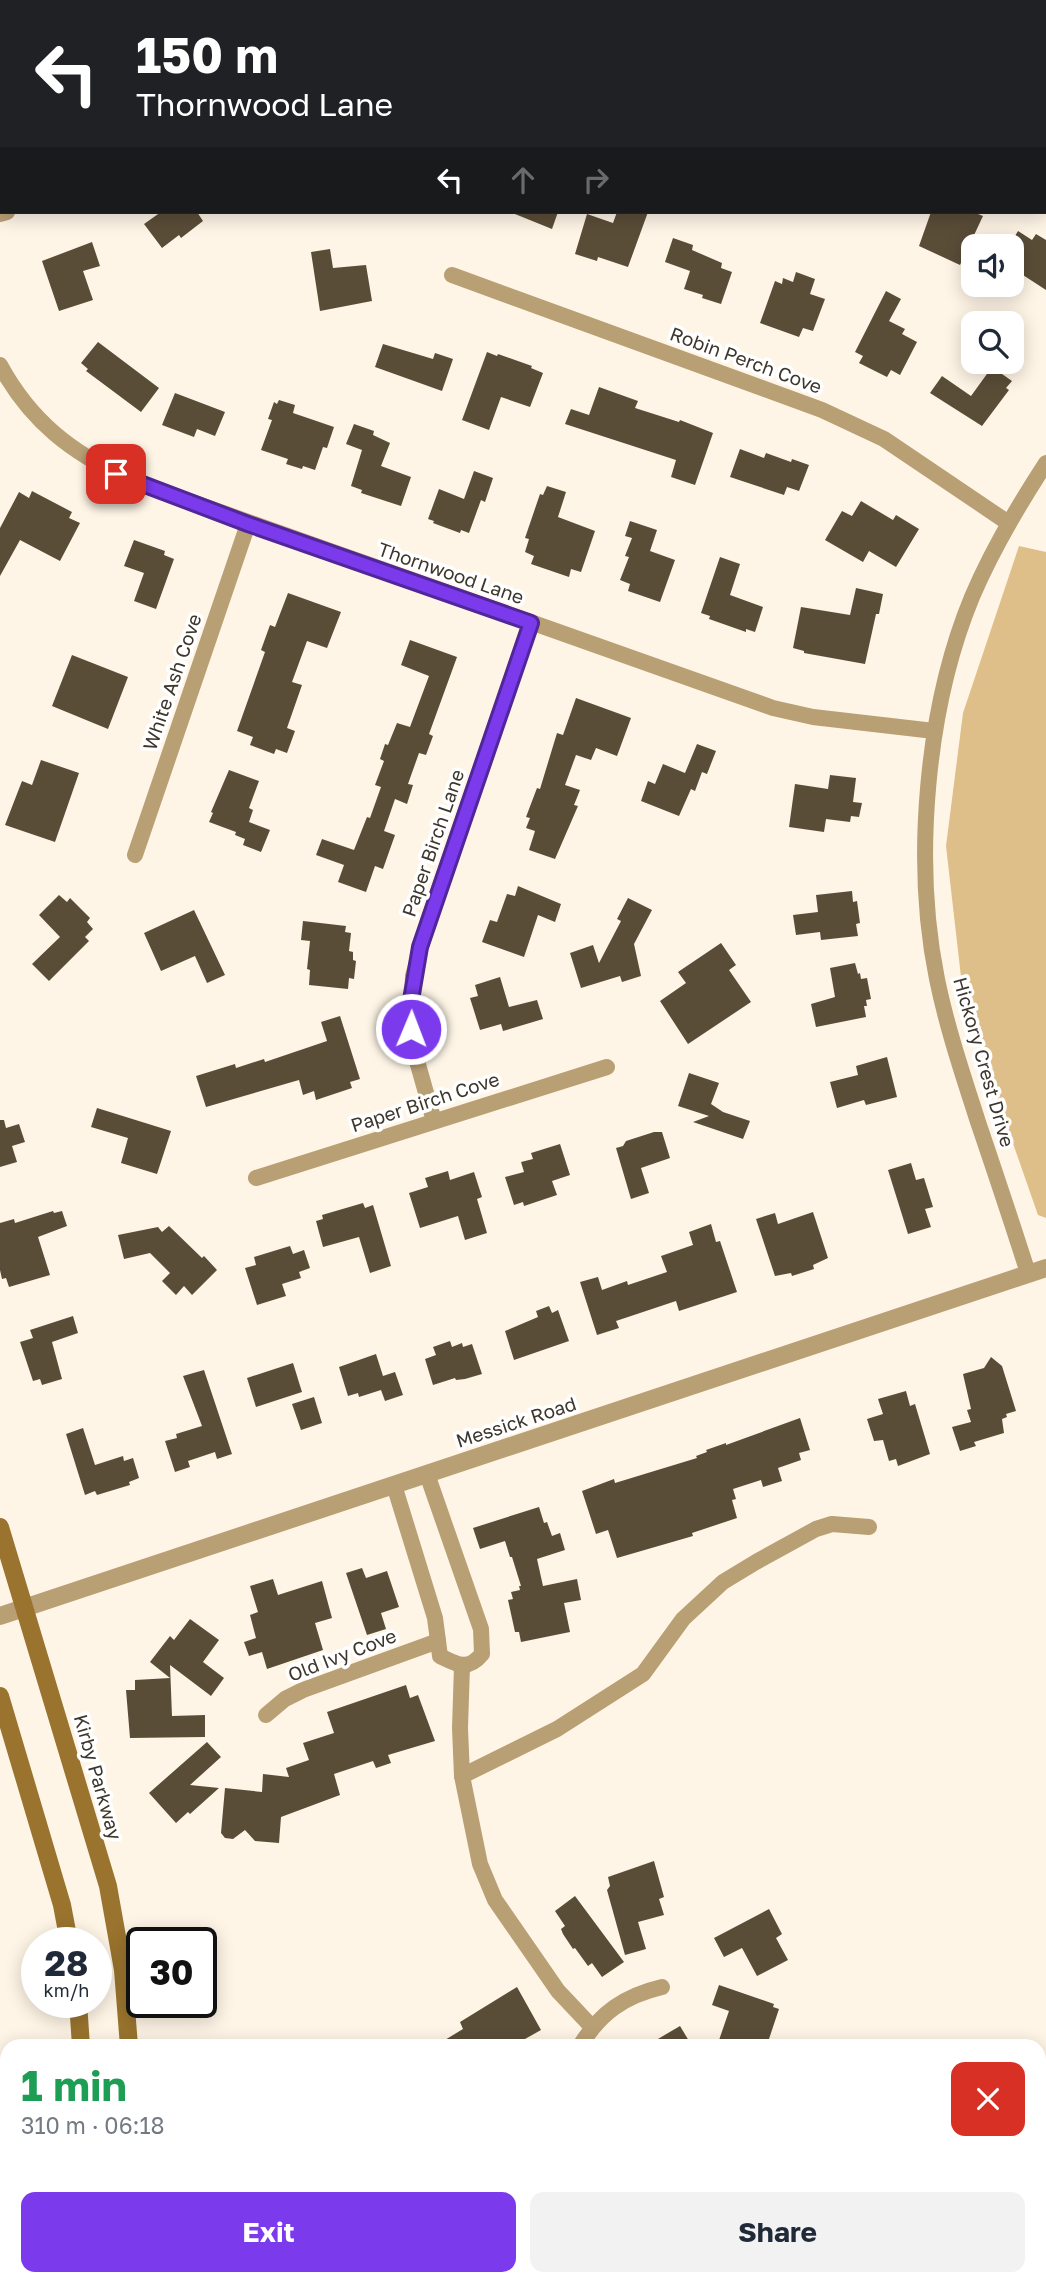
<!DOCTYPE html>
<meta charset="utf-8">
<style>
body{margin:0;font-family:"Golos Text",sans-serif;background:#f2f2f3;color:#1f2937;height:100vh;display:flex;flex-direction:column;font-size:26px;white-space:nowrap}
*{box-sizing:border-box;margin:0}
p{font-size:23px;color:#747a83}
.icon{flex:none;width:38px;height:38px;fill:none;stroke:currentColor;stroke-width:2;stroke-linecap:round;stroke-linejoin:round}
.map{position:relative;flex:1;overflow:hidden}
.panel{position:absolute;left:0px;top:2039px;width:1046px;height:247px;display:flex;flex-direction:column;background:#fff;border-radius:21px 21px 0 0;box-shadow:0 4px 18px #0003}
.panel>*{flex:none}
.guide{position:absolute;left:0px;top:0px;width:1046px;height:214px;box-shadow:0 4px 18px #0003;background:#202124;color:#fff;overflow:hidden}
.fabs{position:absolute;left:961px;top:234px;display:grid;gap:14px}
.fabs a{display:grid;place-items:center;width:63px;height:63px;border-radius:14px;background:#fff;box-shadow:0 4px 18px #0003;font-size:35px}
.speed{position:absolute;left:21px;top:1927px;display:flex;gap:14px;font-size:35px;font-weight:700;text-align:center}
.speed>*{display:grid;place-content:center;width:91px;height:91px;border-radius:50%;background:#fff;box-shadow:0 4px 18px #0003;line-height:1}
.speed small{font-size:18px;font-weight:400}
.speed .limit{border:4px solid #111;border-radius:10px;background:#fff;color:#111}
.pin{position:absolute;display:grid;place-items:center;width:60px;height:60px;color:#fff;margin:-30px;border-radius:14px;box-shadow:0 4px 10px #0006}
.me{position:absolute;width:77px;margin:-38px;rotate:1deg;stroke-linejoin:round;filter:drop-shadow(0 0 5px #0008)}
.turn{display:flex;align-items:center;gap:24px;height:147px;padding:0 21px;font-size:32px}
.turn .icon{width:91px;height:91px;stroke-width:2.5}
.turn b{display:block;font-size:49px;line-height:60px}
.lanes{display:flex;align-items:center;height:66px;padding:0 21px;background:#0003;justify-content:center;gap:35px;direction:ltr}
.lanes .off{opacity:.35}
.round{display:grid;place-items:center;flex:none;width:74px;height:74px;border-radius:14px;background:#f2f2f3}
.head{display:flex;align-items:center;justify-content:space-between;height:119px;padding:0 21px}
h1{font-size:42px;font-weight:700;line-height:52px;color:#1e9e55}
.button{display:flex;gap:14px;margin-top:auto;padding:14px 21px}
.button a{flex:1;height:80px;border-radius:14px;background:#7c3aed;color:#fff;font-size:28px;font-weight:700;line-height:80px;text-align:center}
.button a+a{background:#f2f2f3;color:#1f2937}
.map>svg:first-child{display:block}
.green{fill:#dfbf89}
.building{fill:#5a4d38}
.lines{fill:none;stroke-linecap:round;stroke-linejoin:round}
.minor{stroke:#b99f74;stroke-width:16}
.tertiary{stroke:#b99f74;stroke-width:18}
.secondary{stroke:#9a742e;stroke-width:18}
.route-casing{stroke:#51269a;stroke-width:18}
.route{stroke:#7c3aed;stroke-width:12}
.labels{text-anchor:middle;stroke-width:7;stroke-linejoin:round;paint-order:stroke}
.street-label{font-size:19px;fill:#3c362c;stroke:#fff}
</style>
<div class="map">
<svg width="1046" height="2285" viewBox="0 0 1046 2285">
<rect width="100%" height="100%" fill="#fef5e6"/>
<polygon class="green" points="1019,546 1046,552 1046,1218 1038,1215 964,1003 946,846 963,713"/>
<g class="building">
<polygon points="161,212 197,212 203,221 181,238 179,235 162,248 144,224"/>
<polygon points="510,212 558,212 552,229"/>
<polygon points="617,212 648,212 628,267 598,257 597,261 575,254 587,214 613,223"/>
<polygon points="931,212 973,212 983,216 960,265 919,246"/>
<polygon points="1018,231 1032,240 1036,234 1046,240 1046,290 1012,268 1012,241"/>
<polygon points="673,238 693,245 692,250 722,263 721,268 732,272 721,304 702,298 703,295 684,289 690,271 665,262"/>
<polygon points="92,242 100,266 83,271 93,300 59,311 42,261"/>
<polygon points="330,249 333,268 366,265 372,301 320,311 311,252"/>
<polygon points="796,272 815,279 810,294 825,299 813,331 803,328 799,337 760,323 775,281 782,284 783,278 793,282"/>
<polygon points="886,291 901,299 889,321 905,329 902,334 917,342 900,375 891,370 887,377 859,363 863,356 855,352"/>
<polygon points="98,342 159,388 141,412 86,371 88,369 81,363"/>
<polygon points="383,344 433,359 435,353 453,359 442,391 375,367"/>
<polygon points="487,352 497,356 498,354 532,366 531,368 543,373 530,407 501,397 489,430 462,420"/>
<polygon points="992,367 1012,381 1006,388 1009,390 982,426 930,393 942,376 971,396"/>
<polygon points="599,387 638,401 635,408 679,422 680,420 713,433 695,485 671,477 676,460 565,424 571,409 589,415"/>
<polygon points="175,393 225,412 215,436 197,429 194,437 162,425"/>
<polygon points="279,400 295,405 293,413 334,427 327,448 323,447 315,470 303,466 302,469 286,464 288,459 261,450 272,420 268,419 274,402 277,404"/>
<polygon points="354,424 374,431 373,435 390,443 381,466 411,477 401,506 361,493 362,490 351,486 362,450 346,444"/>
<polygon points="740,449 764,458 766,453 791,462 792,459 809,465 799,491 787,487 784,495 730,477"/>
<polygon points="474,471 493,478 485,502 481,500 469,533 461,530 460,533 433,523 434,521 428,519 439,489 464,499"/>
<polygon points="547,486 566,492 558,517 595,531 581,572 571,569 569,577 531,564 534,556 525,552 529,539 525,538 540,494 543,495"/>
<polygon points="32,491 72,512 69,518 80,523 60,561 20,540 0,576 0,528 19,492 29,498"/>
<polygon points="861,501 893,520 896,515 919,529 896,567 869,551 863,562 825,540 842,511 852,516"/>
<polygon points="630,521 657,530 650,551 675,560 660,602 628,591 630,584 620,580 629,557 625,556 632,538 625,536"/>
<polygon points="134,540 165,551 164,555 174,559 156,609 134,601 144,573 124,566"/>
<polygon points="720,557 740,564 730,595 763,607 755,632 746,629 746,632 709,619 710,616 701,613"/>
<polygon points="856,588 883,594 879,614 876,614 865,664 804,653 804,651 793,648 801,607 850,615"/>
<polygon points="288,593 341,612 327,648 307,641 292,682 302,685 287,728 295,731 287,753 276,749 274,754 250,745 253,737 237,731 265,652 261,650 270,625 275,627"/>
<polygon points="410,640 457,657 429,734 433,736 426,755 419,753 408,784 413,785 407,804 395,799 384,831 395,835 383,869 375,866 366,892 338,882 344,865 316,855 322,839 354,850 367,817 370,818 381,787 375,785 384,761 380,759 385,744 388,745 397,723 410,727 429,676 401,665"/>
<polygon points="72,655 128,677 108,729 52,706"/>
<polygon points="576,698 631,718 617,756 596,748 591,760 576,755 565,785 580,790 574,805 578,806 555,859 529,850 535,831 526,828 530,818 526,817 537,788 540,789 557,733 563,735"/>
<polygon points="697,744 716,751 707,774 702,772 695,791 691,789 679,816 641,801 648,781 655,784 663,764 685,773"/>
<polygon points="41,760 79,773 55,842 5,825 22,781 32,785"/>
<polygon points="229,770 259,781 249,808 253,810 249,822 270,830 261,852 243,845 245,839 235,835 236,832 209,822 213,813 211,812"/>
<polygon points="830,775 856,778 853,802 862,803 859,817 851,816 850,822 826,819 824,832 789,827 795,784 828,789"/>
<polygon points="518,886 561,904 555,922 538,915 524,957 482,942 490,920 497,922 507,894 515,896"/>
<polygon points="852,891 853,902 857,901 860,923 856,924 858,936 821,940 820,932 796,935 793,915 818,912 816,895"/>
<polygon points="59,895 67,902 70,898 90,918 87,922 93,929 85,937 89,941 49,981 32,964 60,937 39,915"/>
<polygon points="628,898 652,910 634,944 641,976 622,982 620,976 581,988 570,953 593,945 599,963 621,921 617,919"/>
<polygon points="194,910 225,975 207,983 195,956 161,971 144,933"/>
<polygon points="303,921 346,926 345,932 351,933 349,951 353,952 353,960 356,961 354,979 349,978 348,989 309,985 310,970 307,969 310,941 301,940"/>
<polygon points="721,943 736,965 729,970 751,1002 688,1044 660,1001 686,983 678,972"/>
<polygon points="855,963 858,974 860,973 861,979 867,978 871,999 866,1000 867,1006 864,1006 866,1017 816,1027 811,1004 835,997 830,968"/>
<polygon points="500,977 509,1007 537,1000 543,1019 503,1031 501,1024 480,1030 470,998 478,996 475,985"/>
<polygon points="340,1016 360,1079 350,1082 352,1088 316,1100 314,1091 303,1095 299,1080 206,1107 196,1076 235,1064 236,1068 264,1059 265,1062 327,1041 321,1022"/>
<polygon points="887,1057 897,1097 866,1105 864,1100 837,1108 830,1082 858,1075 856,1066"/>
<polygon points="689,1073 719,1083 711,1104 723,1112 750,1121 743,1139 693,1122 709,1116 678,1106"/>
<polygon points="97,1108 171,1131 157,1174 121,1163 128,1138 91,1127"/>
<polygon points="0,1120 4,1120 6,1128 19,1124 25,1142 12,1146 17,1162 0,1167"/>
<polygon points="654,1132 662,1132 670,1158 641,1168 649,1193 631,1199 616,1148 623,1146 626,1141"/>
<polygon points="560,1144 570,1175 552,1181 557,1195 524,1206 523,1202 514,1205 505,1177 524,1172 521,1162 533,1159 531,1153"/>
<polygon points="911,1163 916,1180 924,1178 933,1207 925,1209 931,1227 908,1234 888,1170"/>
<polygon points="448,1171 450,1180 474,1172 482,1197 477,1199 487,1233 465,1240 458,1216 420,1228 409,1193 428,1187 425,1178"/>
<polygon points="363,1203 365,1208 373,1205 391,1266 370,1273 359,1237 323,1247 316,1221 323,1219 322,1215"/>
<polygon points="53,1211 54,1213 62,1211 67,1226 38,1237 50,1275 9,1287 6,1278 2,1279 0,1270 0,1223 14,1219 15,1223"/>
<polygon points="813,1212 828,1258 813,1265 814,1269 792,1276 791,1273 775,1276 756,1219 775,1213 778,1224"/>
<polygon points="711,1224 716,1242 720,1241 737,1292 679,1311 676,1301 616,1321 619,1328 597,1335 580,1282 598,1277 602,1290 627,1281 628,1285 667,1272 661,1256 693,1245 689,1232"/>
<polygon points="169,1226 202,1258 204,1256 217,1270 192,1295 184,1286 176,1295 162,1281 170,1273 150,1253 124,1259 118,1235 158,1227 162,1232"/>
<polygon points="290,1246 293,1254 304,1250 310,1268 299,1272 301,1278 282,1284 286,1296 257,1305 245,1268 256,1265 254,1257"/>
<polygon points="549,1306 552,1313 558,1310 569,1341 514,1360 505,1331 538,1317 536,1311"/>
<polygon points="73,1316 78,1333 52,1342 62,1379 42,1385 40,1379 33,1381 20,1342 33,1338 30,1330"/>
<polygon points="450,1341 452,1347 462,1343 463,1347 472,1344 482,1374 465,1379 456,1380 455,1378 433,1385 425,1359 436,1355 433,1347"/>
<polygon points="376,1354 383,1376 395,1372 403,1395 385,1401 381,1390 359,1397 358,1393 348,1396 339,1367"/>
<polygon points="991,1357 1002,1366 1016,1411 1006,1414 1007,1417 1002,1419 1004,1433 974,1442 976,1446 960,1451 952,1427 971,1422 967,1410 971,1409 963,1374 984,1368"/>
<polygon points="293,1363 302,1392 256,1407 247,1378"/>
<polygon points="204,1370 232,1454 217,1459 215,1452 188,1461 190,1467 175,1472 165,1441 177,1438 176,1434 202,1426 183,1376"/>
<polygon points="906,1391 910,1406 915,1404 930,1454 898,1466 896,1459 889,1461 883,1440 874,1441 867,1419 883,1414 878,1399"/>
<polygon points="314,1397 322,1423 301,1430 292,1404"/>
<polygon points="800,1418 810,1450 799,1453 801,1460 778,1468 782,1481 763,1487 761,1480 733,1489 736,1499 732,1500 737,1518 692,1533 693,1536 617,1558 608,1530 596,1534 582,1491 614,1479 615,1483 697,1458 696,1456 707,1452 706,1450 726,1443 726,1445"/>
<polygon points="83,1428 95,1465 123,1456 124,1461 133,1458 139,1478 129,1482 130,1485 97,1495 95,1491 85,1495 66,1434"/>
<polygon points="539,1507 544,1523 547,1522 552,1536 560,1533 565,1550 537,1559 543,1586 577,1579 581,1600 564,1603 570,1632 521,1642 519,1632 515,1632 508,1600 513,1599 511,1592 520,1590 519,1586 521,1586 512,1557 510,1557 505,1541 480,1549 473,1528"/>
<polygon points="362,1568 366,1578 387,1571 399,1607 381,1613 386,1629 367,1635 346,1573"/>
<polygon points="273,1579 278,1595 322,1581 332,1618 315,1623 323,1650 267,1669 262,1652 249,1656 244,1642 256,1638 250,1615 258,1612 250,1586"/>
<polygon points="190,1619 219,1640 203,1662 224,1678 211,1696 170,1665 172,1716 205,1715 205,1737 130,1738 126,1690 135,1690 135,1680 170,1678 150,1662 170,1636 174,1640"/>
<polygon points="406,1685 410,1698 418,1695 435,1741 388,1755 391,1763 376,1768 373,1761 334,1774 340,1795 281,1817 279,1843 255,1841 245,1830 233,1839 225,1838 221,1833 225,1788 262,1792 263,1774 289,1777 286,1768 309,1760 303,1743 334,1733 327,1712"/>
<polygon points="207,1742 221,1757 190,1785 219,1788 190,1814 188,1812 176,1823 149,1793"/>
<polygon points="654,1861 664,1897 659,1899 664,1915 638,1922 646,1949 625,1955 607,1890 610,1886 608,1877"/>
<polygon points="575,1896 624,1962 602,1977 592,1963 588,1966 575,1948 573,1949 563,1934 561,1929 565,1926 555,1911"/>
<polygon points="769,1909 782,1934 776,1938 788,1960 757,1976 742,1948 724,1957 714,1938"/>
<polygon points="719,1985 774,2004 773,2007 779,2009 768,2042 761,2039 758,2046 717,2046 729,2011 712,2005"/>
<polygon points="517,1987 541,2030 525,2039 529,2046 435,2046 463,2029 460,2022"/>
<polygon points="680,2026 692,2046 646,2046"/>
</g>
<g class="lines">
<g class="minor">
<polyline points="248,2 249,0"/>
<polyline points="1045,177 1046,178"/>
<polyline points="0,214 7,212"/>
<polyline points="452,275 822,410 884,439 1007,522"/>
<path d="M0 365C31 422 72 453 130 480L773 708 813 717 934 731"/>
<polyline points="135,855 248,524"/>
<polyline points="434,1121 415,1054 411,1029 413,976 428,921 531,623"/>
<polyline points="256,1178 607,1067"/>
<path d="M1028 1273C1012 1223 995 1172 978 1122 963 1075 947 1028 937 979 913 862 926 708 972 597 992 550 1018 506 1046 463"/>
<path d="M394 1485 435 1618 440 1656C458 1665 468 1671 482 1654L481 1629 427 1474"/>
<polyline points="462,1666 460,1728 462,1776 480,1864 495,1900 558,1991 591,2026"/>
<polyline points="266,1715 285,1699 303,1690 438,1641"/>
<polyline points="462,1776 557,1729 643,1674 683,1619 723,1582 756,1562 816,1529 832,1524 869,1527"/>
<path d="M580 2046C600 2013 624 1996 662 1987"/>
</g>
<polyline class="tertiary" points="0,1616 1046,1268"/>
<g class="secondary">
<polyline points="0,1527 108,1886 123,1970 129,2046"/>
<polyline points="0,1696 62,1905 69,1942"/>
<polyline points="78,2002 81,2046"/>
<polyline points="69,2285 70,2278"/>
<polyline points="114,2285 115,2278"/>
</g>
</g>
<g class="lines">
<g class="route-casing">
<polyline id="route" points="116,474 248,524 531,623 420,947 411,1000 411,1029"/>
</g>
<use href="#route" class="route"/>
</g>
<g class="labels">
<g class="street-label">
<text transform="translate(746 360) rotate(20)" y="7">Robin Perch Cove</text>
<text transform="translate(451 573) rotate(19)" y="7">Thornwood Lane</text>
<text transform="translate(172 682) rotate(-71)" y="7">White Ash Cove</text>
<text transform="translate(433 843) rotate(-71)" y="7">Paper Birch Lane</text>
<text transform="translate(984 1062) rotate(74)" y="7">Hickory Crest Drive</text>
<text transform="translate(425 1102) rotate(-18)" y="7">Paper Birch Cove</text>
<text transform="translate(516 1422) rotate(-18)" y="7">Messick Road</text>
<text transform="translate(342 1655) rotate(-21)" y="7">Old Ivy Cove</text>
<text transform="translate(98 1777) rotate(74)" y="7">Kirby Parkway</text>
</g>
</g>
</svg>
<div class="fabs">
<a><svg class="icon" aria-label="sound" viewBox="0 0 24 24"><path d="M4 9h4l5-4v14l-5-4H4zM17 9q2 3 0 6"/></svg></a>
<a><svg class="icon" aria-label="search" viewBox="0 0 24 24"><circle cx="10" cy="10" r="6"/><path d="M15 15l6 6"/></svg></a>
</div>
<div class="speed"><div>28<small>km/h</small></div><div class="limit">30</div></div>
<div class="pin" style="left:116px;top:474px;background:#d93025"><svg class="icon" aria-label="arrive" viewBox="0 0 24 24"><path d="M6 21V4h12l-3 4 3 4H6"/></svg></div>
<svg class="me" style="left:411px;top:1029px" viewBox="-20 -20 40 40"><circle r="17" fill="#7c3aed" stroke="#fff" stroke-width="3"/><path d="M0-11L8 9 0 5-8 9z" fill="#fff"/></svg>
<div class="guide">
<div class="turn"><svg class="icon" aria-label="left" viewBox="0 0 24 24"><path d="M17 20v-9H6M10 6l-5 5 5 5"/></svg><div><b>150 m</b>Thornwood Lane</div></div>
<div class="lanes"><svg class="icon" aria-label="left" viewBox="0 0 24 24"><path d="M17 20v-9H6M10 6l-5 5 5 5"/></svg><svg class="icon off" aria-label="ahead" viewBox="0 0 24 24"><path d="M12 20V5M6 11l6-6 6 6"/></svg><svg class="icon off" aria-label="right" viewBox="0 0 24 24"><path d="M7 20v-9h11M14 6l5 5-5 5"/></svg></div>
</div>
<section class="panel">
<div class="head"><div><h1>1 min</h1><p>310 m · 06:18</p></div><a class="round" style="background:#d93025;color:#fff"><svg class="icon" aria-label="close" viewBox="0 0 24 24"><path d="M6 6l12 12M18 6L6 18"/></svg></a></div>
<div class="button"><a>Exit</a><a>Share</a></div>
</section>
</div>
